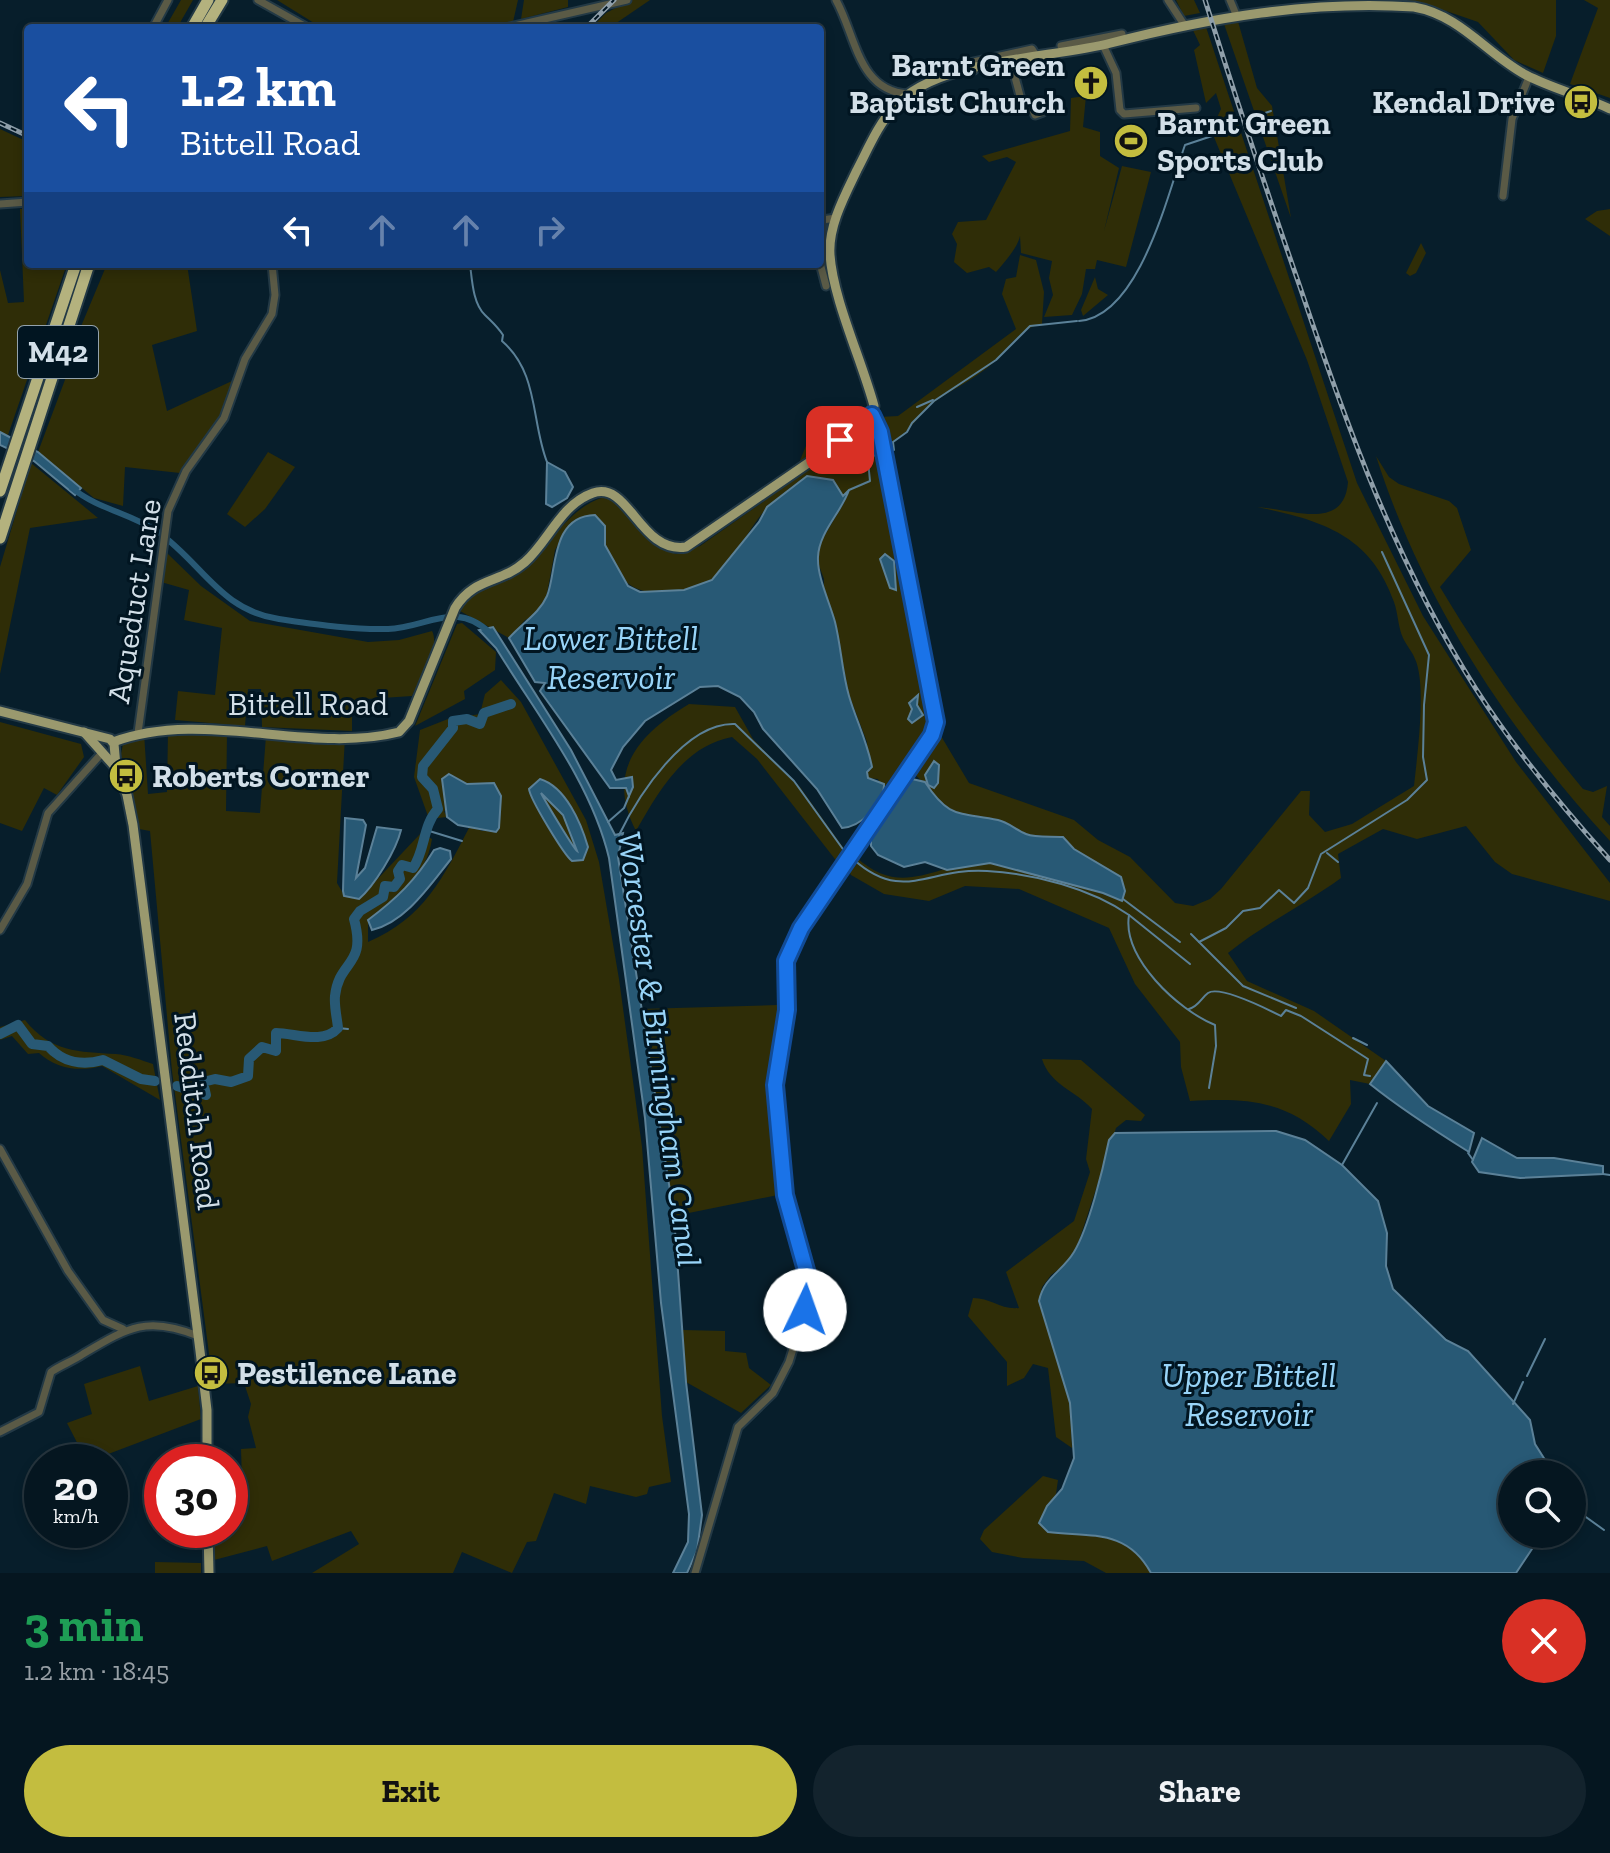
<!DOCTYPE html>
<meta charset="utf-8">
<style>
body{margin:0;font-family:"Zilla Slab",serif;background:#13232d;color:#f1f3f6;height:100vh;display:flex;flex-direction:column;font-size:30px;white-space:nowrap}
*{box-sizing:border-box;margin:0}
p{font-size:26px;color:#979fa5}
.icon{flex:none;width:44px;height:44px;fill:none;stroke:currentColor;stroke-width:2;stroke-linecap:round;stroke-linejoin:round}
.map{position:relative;height:1573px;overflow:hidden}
.panel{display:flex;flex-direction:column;background:#051620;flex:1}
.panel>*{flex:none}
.top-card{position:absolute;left:24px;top:24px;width:800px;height:244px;border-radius:8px;box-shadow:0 4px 12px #0003,0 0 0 2px #26353e;background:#1a4fa0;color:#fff;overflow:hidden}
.buttons{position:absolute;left:1498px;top:1460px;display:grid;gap:16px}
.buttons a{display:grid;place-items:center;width:88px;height:88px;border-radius:50%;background:#051620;box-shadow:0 4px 12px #0003,0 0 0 2px #26353e;font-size:40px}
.speed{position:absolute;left:24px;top:1444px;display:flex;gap:16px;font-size:40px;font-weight:700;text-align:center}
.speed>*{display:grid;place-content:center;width:104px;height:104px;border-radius:50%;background:#051620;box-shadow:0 4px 12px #0003,0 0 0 2px #26353e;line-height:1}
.speed small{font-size:20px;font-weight:400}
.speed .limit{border:12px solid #d22;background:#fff;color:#111}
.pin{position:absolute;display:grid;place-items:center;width:68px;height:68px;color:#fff;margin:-34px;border-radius:16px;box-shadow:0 4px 12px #0006}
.me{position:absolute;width:88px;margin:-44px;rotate:3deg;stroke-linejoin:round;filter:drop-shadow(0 0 6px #0008)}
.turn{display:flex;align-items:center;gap:28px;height:168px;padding:0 24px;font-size:36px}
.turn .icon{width:104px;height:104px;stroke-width:2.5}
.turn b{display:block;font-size:56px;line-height:68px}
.lanes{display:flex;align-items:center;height:76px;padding:0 24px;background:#0003;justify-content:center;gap:40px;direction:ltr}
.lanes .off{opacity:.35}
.round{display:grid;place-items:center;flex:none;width:84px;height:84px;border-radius:42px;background:#13232d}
.summary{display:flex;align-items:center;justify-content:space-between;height:136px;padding:0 24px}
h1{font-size:48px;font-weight:700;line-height:60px;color:#1e9e55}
.cta{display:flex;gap:16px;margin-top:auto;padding:16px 24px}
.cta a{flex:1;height:92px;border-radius:48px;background:#c3bd3f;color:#111;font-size:32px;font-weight:700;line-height:92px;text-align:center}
.cta a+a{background:#13232d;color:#f1f3f6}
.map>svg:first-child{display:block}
.green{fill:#2f2d07}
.water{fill:#285975;stroke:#5b8198;stroke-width:2;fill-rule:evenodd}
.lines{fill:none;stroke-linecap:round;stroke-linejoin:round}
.stream{stroke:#5b8198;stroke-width:2}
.canal{stroke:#285975;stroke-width:6}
.river{stroke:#285975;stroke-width:10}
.minor-casing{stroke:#233945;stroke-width:11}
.major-casing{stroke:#233945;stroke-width:13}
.highway-casing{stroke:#233945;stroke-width:15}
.minor{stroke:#5a5a46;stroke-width:7}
.major{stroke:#9a996e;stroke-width:9}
.highway{stroke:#b4b27e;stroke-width:11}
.rail-casing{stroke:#8f9faa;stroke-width:5}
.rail{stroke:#011521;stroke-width:2;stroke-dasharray:6;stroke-linecap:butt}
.route-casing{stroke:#114b97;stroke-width:20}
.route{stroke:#1a73e8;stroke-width:14}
.labels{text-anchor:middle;stroke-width:6;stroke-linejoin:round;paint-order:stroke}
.shield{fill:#011521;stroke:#93a2ac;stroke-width:2}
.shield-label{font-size:30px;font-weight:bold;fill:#d2dfe8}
.poi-label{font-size:32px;font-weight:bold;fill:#d2dfe8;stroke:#011521;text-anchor:start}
.street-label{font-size:32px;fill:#d2dfe8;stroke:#011521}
.water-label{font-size:34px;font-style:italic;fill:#98d4f8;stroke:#011521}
</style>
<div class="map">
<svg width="1610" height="1573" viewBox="0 0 1610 1573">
<rect width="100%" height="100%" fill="#071e2b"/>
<g class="green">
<polygon points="181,0 193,0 177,28 165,28"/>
<polygon points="277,0 518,0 513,22 491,28 322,28"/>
<polygon points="524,0 568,0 568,7 521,19"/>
<polygon points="631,0 650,0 609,28 591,28 606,13"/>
<polygon points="1176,0 1194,0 1200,13 1184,16"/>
<polygon points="1400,0 1556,0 1556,36 1543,73 1514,60 1478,22 1420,2"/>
<polygon points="1584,0 1610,0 1610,98 1570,84 1598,8"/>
<polygon points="1237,18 1257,88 1272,106 1291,218 1223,21"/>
<path d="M1204 21 1357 483 1423 616 1516 762 1610 883V901L1512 874 1495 862 1466 826 1417 839 1383 829 1338 854 1341 878C1304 905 1264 924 1228 953L1247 981 1314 1011 1386 1061 1370 1084 1350 1080 1351 1104 1329 1141C1286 1100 1248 1098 1190 1101L1181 1067 1180 1042 1135 984 1109 928 1019 889 965 886 929 901 884 894 851 875 848 869 856 857C905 902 937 859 991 863 1026 866 1088 889 1122 901L1121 877 1074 849 1063 837 1028 835 1000 820 970 818 948 810 912 771 932 740 941 736 969 783 1074 820 1098 840 1130 857 1175 903 1193 906 1210 899 1221 889 1301 791H1310L1309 815 1325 832 1352 824 1414 786C1417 757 1427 684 1415 659 1412 651 1406 645 1403 638 1398 627 1398 613 1394 602 1371 535 1321 520 1257 507 1293 509 1344 532 1348 482L1307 360 1211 130 1221 109 1216 93 1206 103 1194 50 1200 45 1191 26Z"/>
<path d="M1086 96 1083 127 1100 132V156L1119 168 1104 231 1122 166 1151 172 1126 267 1097 260 1095 269H1086L1082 294 1072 315 1044 317 1053 295 1049 278 1052 261 1021 253 1020 236C1018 247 1004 263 996 272L989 267 967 273 954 262 957 244 952 234 958 222 986 220 1016 162 1007 157 989 162 982 156 1070 131 1071 98Z"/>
<polygon points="0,129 28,142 28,196 0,197"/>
<polygon points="28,208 28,264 67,264 8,435 0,432 0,270 8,303 24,302 20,209"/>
<polygon points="1610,209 1610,236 1585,219 1597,211"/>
<polygon points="1421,243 1426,253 1416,273 1410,276 1406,273"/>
<path d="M1020 255 1036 260 1044 292 1042 324C1020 328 1009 347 994 362 978 377 955 388 937 400 921 411 911 431 893 442L894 450 887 451 879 417 898 416 1016 329 1002 294 1006 279 1016 277Z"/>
<polygon points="107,264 187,264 197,331 152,345 167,411 232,381 225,409 180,473 125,467 123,506 94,498 38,452 75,353 72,348"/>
<polygon points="1095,277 1098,289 1108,295 1083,316 1081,310"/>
<polygon points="818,416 831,442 799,463"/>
<path d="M867 429H874L877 441 930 729 900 775 884 791 878 779 868 778 867 742 849 695 834 618 824 596V579L817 560 820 543 844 503V496L817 478H803C792 487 780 495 770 505 750 524 737 559 714 578 690 598 636 601 619 574 612 563 602 547 606 534L566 531 555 550 546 599 534 616 525 620 509 638 460 611C471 588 494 586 515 573 550 551 563 510 604 497L613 500 650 541 676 554 700 546Z"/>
<polygon points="268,452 295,467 265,509 245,527 227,514"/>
<path d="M1376 456 1389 477 1399 484 1449 501 1457 508 1471 550 1440 587C1483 659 1530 725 1583 789L1593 792 1607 786 1602 817 1610 826V841C1509 732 1421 598 1376 456Z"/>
<polygon points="31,463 98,518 30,528 0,674 0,567"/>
<path d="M167 553 201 586 250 621 368 642 399 640 432 631C441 649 420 678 412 696L352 700V731L262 727 261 689H248L245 726 175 720 178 691 215 695 222 628 184 620 189 590 161 582Z"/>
<polygon points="462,623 496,652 495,670 464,691 465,699 415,726 457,624"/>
<path d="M501 680 521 702 586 820 599 862 619 979 642 1147 662 1416 671 1482 649 1487 647 1494 636 1497 590 1486 586 1504 554 1493 536 1541 527 1542 512 1573 462 1552 453 1573H312L359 1544 351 1531 272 1561 267 1546 214 1560 215 1530H230V1482L242 1480 241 1449 256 1448 248 1417 251 1404 244 1383 213 1384 172 1071 150 831 139 829 121 754 123 744 144 733 148 794 167 792 168 731 227 733 226 811 260 813 266 736 345 737 337 883 344 895 371 886 421 833 432 839C426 877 398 898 368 920V942C424 918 443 878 470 826L482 831 499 828 501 796 444 811 447 817 429 819 414 777 420 730 448 719 480 714 485 694Z"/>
<path d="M689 704 735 707 753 739 800 787 845 850 838 863 757 759 732 737C684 746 658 792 636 831 605 771 639 734 689 704Z"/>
<polygon points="0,722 81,744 84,757 57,795 44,788 22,831 0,823"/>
<polygon points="777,1005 782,1011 771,1099 778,1195 674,1216 640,1009"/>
<path d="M25 1020C50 1052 79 1052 116 1054 128 1055 141 1060 153 1064L160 1100 102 1066C79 1072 56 1069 39 1053L28 1054 12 1036 0 1040V1027Z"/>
<path d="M1042 1059 1081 1060 1145 1115 1141 1121 1126 1120 1116 1128 1076 1250 1062 1267 1051 1275 1042 1287 1039 1301 1070 1403 1072 1448 1056 1437 1048 1368 1033 1364 1024 1378 1007 1386V1362L968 1316 973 1298C991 1298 1001 1310 1019 1308L1006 1272 1074 1221 1090 1172 1086 1159 1092 1109C1075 1090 1050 1085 1042 1059Z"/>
<polygon points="683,1330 725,1331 725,1351 746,1353 749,1368 771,1385 741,1413 686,1382"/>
<polygon points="140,1366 149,1401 198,1386 201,1419 87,1462 67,1423 92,1414 84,1384"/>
<path d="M1043 1476 1058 1480 1056 1494 1047 1506 1074 1535C1109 1533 1134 1542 1151 1573H1106L1084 1561 1023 1558 992 1552 980 1539 984 1530Z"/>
<polygon points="155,1562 201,1563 201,1573 155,1573"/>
</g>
<g class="water">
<polygon points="0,432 38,452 81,488 75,495 34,461 0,445"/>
<polygon points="547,462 565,472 573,487 567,498 552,507 546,504"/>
<path d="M807 476 833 480 843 496 849 490C841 513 819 532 818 557 817 577 830 603 835 622 841 646 842 672 849 696 856 720 867 741 872 767L867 772 868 778 884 784C885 804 860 827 842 828L817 789 763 729 754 712 740 697 718 686 700 687 645 721 623 747 611 770 616 780 632 777 633 787 629 796 626 788H610L540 691 545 683 535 682 509 638C522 623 539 614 547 596 557 573 550 516 595 515L605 526V545L628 586 640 592 684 590 712 580 759 522 767 507Z"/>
<polygon points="885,554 894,561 896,590 890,588 880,559"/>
<path d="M493 627 571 750 615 835 623 833 618 857 674 1216 686 1382 702 1515 697 1551 687 1573H673L688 1542 689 1514 661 1303 645 1118 609 858C591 782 537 715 496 648L479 630Z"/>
<polygon points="918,695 917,705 923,715 912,723 908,719 912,709 909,703"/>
<polygon points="934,761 939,765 938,783 934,788 928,785 925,775"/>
<polygon points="449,774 467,784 494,783 501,796 499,828 496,832 458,825 447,817 442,779"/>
<path d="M540 779C566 787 581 823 588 847L583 860 572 861C564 855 530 799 529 789ZM541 793 563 815 577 851C574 849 545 801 541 793Z"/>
<path d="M912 779 925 782C949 819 959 812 998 820 1008 822 1016 830 1026 834 1036 838 1051 836 1063 837L1074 849 1121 877 1125 891 1122 901 1103 893 990 863 947 870 925 862 904 867 878 855 871 846V836Z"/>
<path d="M345 818 363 820 366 825 356 878 365 868 377 827 401 830C396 851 374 886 359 899L344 896 343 891Z"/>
<path d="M440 848 450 851 451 859C430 885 406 922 372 930L368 920C396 899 416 880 434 850Z"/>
<path d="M1386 1061 1428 1106 1474 1133 1469 1152C1437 1132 1401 1109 1370 1084Z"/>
<path d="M1276 1131 1305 1140 1342 1165 1378 1201 1387 1233 1386 1266 1393 1289 1446 1340 1468 1351 1530 1420 1535 1444 1554 1474H1512V1534H1542L1516 1573H1151C1127 1529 1092 1537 1048 1532L1039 1523 1047 1506 1062 1489 1074 1458 1070 1403 1039 1301C1044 1277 1062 1272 1074 1252 1089 1227 1103 1169 1109 1140L1115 1133Z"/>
<polygon points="1482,1138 1517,1158 1554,1158 1603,1166 1603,1174 1520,1178 1479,1172 1472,1162"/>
</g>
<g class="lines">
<g class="stream">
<polyline points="1262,114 1271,111"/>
<path d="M470 264C472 280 473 304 485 315 492 322 497 326 503 335L502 341C539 373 531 421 547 462"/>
<path d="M1079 321C1140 316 1168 193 1185 145L1215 135"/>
<polyline points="917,407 933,400"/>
<polyline points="888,451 894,450 893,442 907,432 912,423 934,401 996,360 1030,326 1077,321"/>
<polyline points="849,490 870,481 868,461 878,452"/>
<polyline points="608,822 624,808 629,796"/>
<polyline points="426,830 462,841"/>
<path d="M619 835C638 796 685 722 735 724L794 781 845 852"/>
<polyline points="1327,853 1338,862"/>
<path d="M853 859C903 904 929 867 987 871 1035 874 1090 888 1129 915 1122 958 1178 1010 1215 1025L1216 1046 1209 1088"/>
<polyline points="1123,899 1180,942"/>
<polyline points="1129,915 1190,964"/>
<polyline points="1191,934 1243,986 1296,1008"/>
<polyline points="1199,942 1226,928 1243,911 1260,908 1279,890 1294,903 1308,888 1321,854 1407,800 1427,780 1423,757 1424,705 1429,655 1382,552"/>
<path d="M1189 1009C1199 1006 1201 998 1208 993 1220 985 1269 1010 1281 1016L1286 1010 1301 1016 1368 1059 1364 1075 1370 1076"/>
<polyline points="338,1028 348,1029"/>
<polyline points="1353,1038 1367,1045"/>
<polyline points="1468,1153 1473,1160"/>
<polyline points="1342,1165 1377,1103"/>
<polyline points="1603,1174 1610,1175"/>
<polyline points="1527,1376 1545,1339"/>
<polyline points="1513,1404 1523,1382"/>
<polyline points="1572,1507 1604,1530"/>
</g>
<path class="canal" d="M72 488C99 510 131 513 158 532 203 564 220 610 279 619 314 624 352 630 388 629 426 628 456 599 491 634"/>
<g class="river">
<path d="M0 1034 18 1025 32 1044 48 1046C62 1062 82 1066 103 1060L141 1079 155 1081"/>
<path d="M177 1086 206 1095 203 1082 215 1079 231 1082 248 1076 249 1059 262 1047 276 1051V1033C295 1033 323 1045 338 1028 337 1018 334 1006 335 996 339 959 367 967 354 919L360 911 383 897 385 886 394 887 400 879 398 871 402 865 413 868C426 849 422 826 438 809L433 789 422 777 423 766 453 728V721L467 719 480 724 484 713 511 704"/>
</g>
<g class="minor-casing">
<g id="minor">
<polyline points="258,0 308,28"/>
<path d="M836 0C856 36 858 91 908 94"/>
<polyline points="1168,0 1183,23"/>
<polyline points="1230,0 1235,12"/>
<polyline points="153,28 168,0"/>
<polyline points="505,28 627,0"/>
<polyline points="1103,45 1116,73 1120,110 1124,114 1196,108"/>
<polyline points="1061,46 1122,34"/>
<polyline points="1011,62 1023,107 1033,110 1035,115 1043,112"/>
<polyline points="974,70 973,62 1032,49 1037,57"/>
<polyline points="1503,196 1512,119 1529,77"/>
<polyline points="0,204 28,202"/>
<polyline points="820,247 822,220 836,218"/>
<polyline points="820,263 826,286"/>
<polyline points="138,733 168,511 186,471 224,418 245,359 272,314 275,295 272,264"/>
<polyline points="0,930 27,884 48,813 101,754"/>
<polyline points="0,1149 68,1271 103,1320 123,1329"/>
<path d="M0 1432 39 1412 51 1372C61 1365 73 1361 83 1354 127 1328 147 1315 198 1336"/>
<polyline points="695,1573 738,1427 773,1393 789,1362 805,1310 809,1281 785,1195 775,1085 787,1010 786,961 801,928 935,727 880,432 872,415"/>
</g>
</g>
<g class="major-casing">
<g id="major">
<polyline points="0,711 110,739 114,744 116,766"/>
<polyline points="84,732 117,769 127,795 133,825 200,1351 207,1410 207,1462"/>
<path d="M113 742C203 708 309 755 399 732L409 721 455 608C474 577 500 584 525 562 548 542 561 504 593 493 629 480 640 554 686 547L865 424 874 406C862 361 833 299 830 255 828 226 845 195 857 170 868 149 878 125 894 107 937 58 1050 59 1111 43 1209 18 1312 0 1414 7 1460 15 1487 54 1526 75 1553 89 1583 96 1610 109"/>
<polyline points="208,1530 209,1573"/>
</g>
</g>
<g class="highway-casing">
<g id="highway">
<polyline points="192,28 208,0"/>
<polyline points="205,28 222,0"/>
<polyline points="0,491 76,264"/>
<polyline points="0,538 89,264"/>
</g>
</g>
<use href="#minor" class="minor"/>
<use href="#major" class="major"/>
<use href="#highway" class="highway"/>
<g class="rail-casing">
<g id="rail">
<path d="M1205 0C1235 96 1267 192 1300 287 1347 427 1396 563 1476 689 1515 750 1562 807 1610 860"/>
<polyline points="586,28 614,0"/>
<polyline points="0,123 28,136"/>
</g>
</g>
<use href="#rail" class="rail"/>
</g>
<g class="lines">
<g class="route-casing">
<polyline id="route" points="805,1310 809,1281 785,1195 775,1085 787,1010 786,961 801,928 932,735 936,722 880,432 872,415 840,440"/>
</g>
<use href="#route" class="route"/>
</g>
<defs>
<g id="church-disc" transform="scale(1.8)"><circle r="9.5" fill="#c3bd3f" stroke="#011521"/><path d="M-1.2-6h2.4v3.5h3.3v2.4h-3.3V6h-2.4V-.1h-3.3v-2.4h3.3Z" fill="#111"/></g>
<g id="bus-disc" transform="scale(1.8)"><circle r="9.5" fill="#c3bd3f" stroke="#011521"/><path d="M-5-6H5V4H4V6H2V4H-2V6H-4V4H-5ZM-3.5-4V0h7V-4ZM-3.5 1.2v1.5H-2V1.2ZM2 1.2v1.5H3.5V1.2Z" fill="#111"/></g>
<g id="stadium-disc" transform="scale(1.8)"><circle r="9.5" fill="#c3bd3f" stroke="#011521"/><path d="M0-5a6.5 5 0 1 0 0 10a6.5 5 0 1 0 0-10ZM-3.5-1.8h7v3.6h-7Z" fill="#111"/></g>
</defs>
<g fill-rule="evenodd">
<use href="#church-disc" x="1091" y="83"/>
<use href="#bus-disc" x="1581" y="102"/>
<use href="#stadium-disc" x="1131" y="141"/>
<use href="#bus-disc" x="126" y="776"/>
<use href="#bus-disc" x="211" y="1373"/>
</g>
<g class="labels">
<rect class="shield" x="18" y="326" width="80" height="52" rx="6"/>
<g class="shield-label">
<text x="58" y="362">M42</text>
</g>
<g class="poi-label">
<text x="1065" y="76" text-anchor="end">Barnt Green<tspan x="1065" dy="37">Baptist Church</tspan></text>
<text x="1555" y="113" text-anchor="end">Kendal Drive</text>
<text x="1157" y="134">Barnt Green<tspan x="1157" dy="37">Sports Club</tspan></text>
<text x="152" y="787">Roberts Corner</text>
<text x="237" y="1384">Pestilence Lane</text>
</g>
<g class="street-label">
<text transform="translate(134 601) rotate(-81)" y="11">Aqueduct Lane</text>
<text x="308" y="715">Bittell Road</text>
<text transform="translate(197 1111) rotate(83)" y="11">Redditch Road</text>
</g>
<g class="water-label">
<text x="611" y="650">Lower Bittell<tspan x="611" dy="39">Reservoir</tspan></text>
<text transform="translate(660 1049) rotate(82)" y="12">Worcester &amp; Birmingham Canal</text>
<text x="1249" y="1387">Upper Bittell<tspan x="1249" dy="39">Reservoir</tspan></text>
</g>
</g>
</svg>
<div class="buttons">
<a><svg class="icon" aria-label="search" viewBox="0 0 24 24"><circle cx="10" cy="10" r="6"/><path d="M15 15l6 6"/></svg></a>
</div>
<div class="speed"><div>20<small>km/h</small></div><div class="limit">30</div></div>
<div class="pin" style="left:840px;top:440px;background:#d93025"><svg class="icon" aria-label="arrive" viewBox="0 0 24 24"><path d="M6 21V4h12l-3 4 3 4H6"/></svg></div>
<svg class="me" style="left:805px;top:1310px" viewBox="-20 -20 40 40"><circle r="19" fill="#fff"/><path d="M0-13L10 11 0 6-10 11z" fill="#1a73e8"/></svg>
<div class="top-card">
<div class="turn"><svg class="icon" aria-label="left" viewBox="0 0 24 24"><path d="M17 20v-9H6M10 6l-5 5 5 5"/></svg><div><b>1.2 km</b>Bittell Road</div></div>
<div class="lanes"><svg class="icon" aria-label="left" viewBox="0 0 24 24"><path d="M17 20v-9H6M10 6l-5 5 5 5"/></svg><svg class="icon off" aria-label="ahead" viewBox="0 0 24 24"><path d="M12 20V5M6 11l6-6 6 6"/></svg><svg class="icon off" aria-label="ahead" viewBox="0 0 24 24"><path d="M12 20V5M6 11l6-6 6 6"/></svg><svg class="icon off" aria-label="right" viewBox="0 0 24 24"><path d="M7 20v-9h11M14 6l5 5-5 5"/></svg></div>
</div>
</div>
<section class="panel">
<div class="summary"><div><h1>3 min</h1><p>1.2 km · 18:45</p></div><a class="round" style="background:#d93025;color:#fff"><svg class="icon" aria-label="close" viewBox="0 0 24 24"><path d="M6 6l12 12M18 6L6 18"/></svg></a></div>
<div class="cta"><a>Exit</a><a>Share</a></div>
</section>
